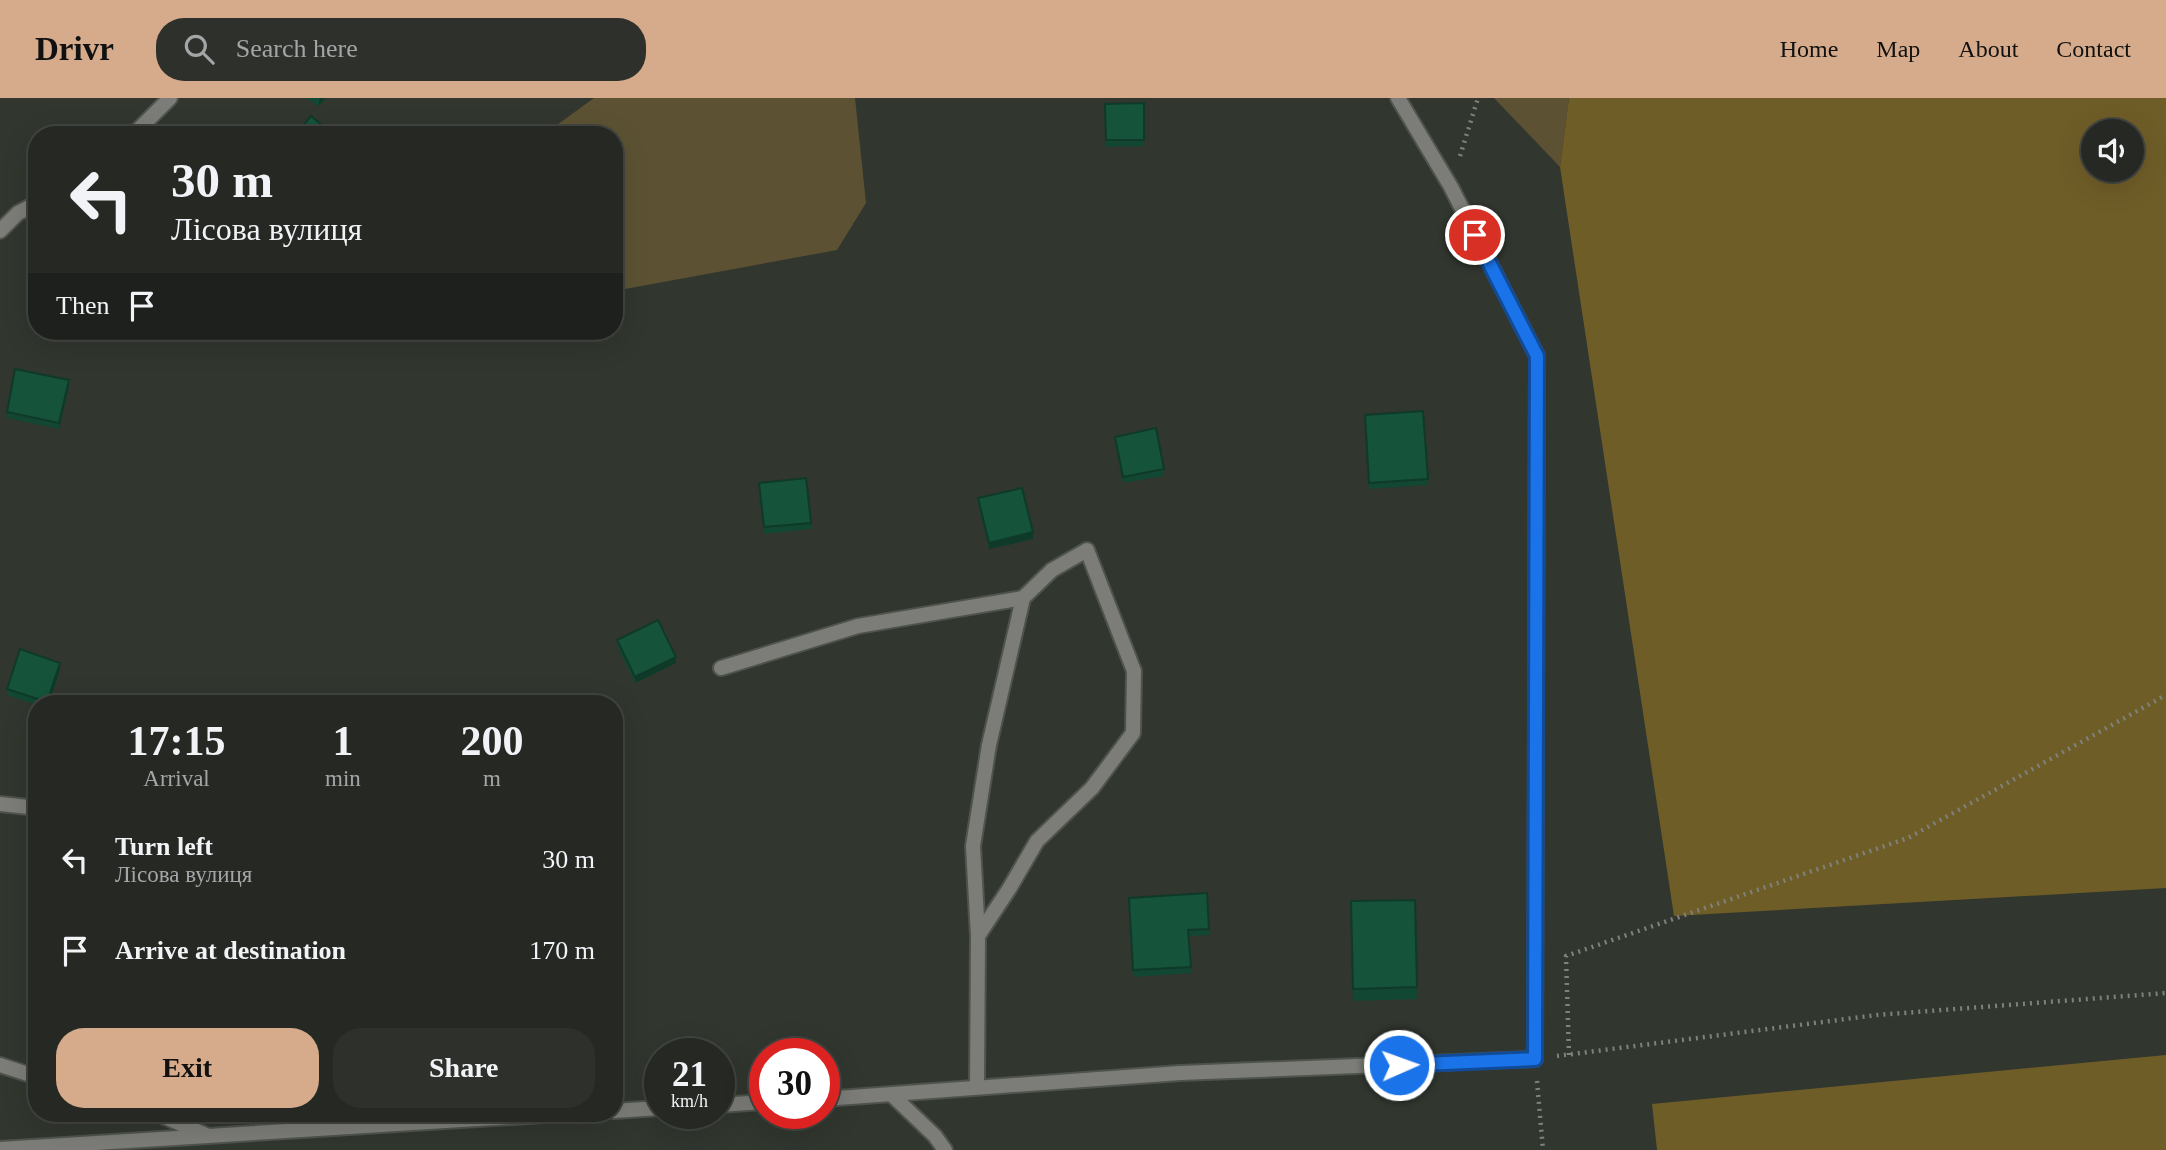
<!DOCTYPE html>
<meta charset="utf-8">
<style>
body{margin:0;font-family:Georgia,serif;background:#2d302b;color:#f1f3f6;height:100vh;display:flex;flex-direction:column;font-size:26px;white-space:nowrap}
*{box-sizing:border-box;margin:0}
p{font-size:23px;color:#a3a6a6}
.icon{flex:none;width:38px;height:38px;fill:none;stroke:currentColor;stroke-width:2;stroke-linecap:round;stroke-linejoin:round}
.map{position:relative;flex:1;overflow:hidden}
.side{position:absolute;left:28px;top:597px;width:595px;height:427px;display:flex;flex-direction:column;background:#252823;border-radius:28px;box-shadow:0 7px 28px #0002,0 0 0 2px #424441}
.side>*{flex:none}
.top-card{position:absolute;left:28px;top:28px;width:595px;height:214px;border-radius:28px;box-shadow:0 7px 28px #0002,0 0 0 2px #424441;background:#252823;color:#f1f3f6;overflow:hidden}
.buttons{position:absolute;left:2081px;top:21px;display:grid;gap:14px}
.buttons a{display:grid;place-items:center;width:63px;height:63px;border-radius:50%;background:#252823;box-shadow:0 7px 28px #0002,0 0 0 2px #424441;font-size:35px}
.speed{position:absolute;left:644px;top:940px;display:flex;gap:14px;font-size:35px;font-weight:700;text-align:center}
.speed>*{display:grid;place-content:center;width:91px;height:91px;border-radius:50%;background:#252823;box-shadow:0 7px 28px #0002,0 0 0 2px #424441;line-height:1}
.speed small{font-size:18px;font-weight:400}
.speed .limit{border:10px solid #d22;background:#fff;color:#111}
.pin{position:absolute;display:grid;place-items:center;width:60px;height:60px;color:#fff;margin:-30px;border:4px solid #fff;border-radius:50%;box-shadow:0 2px 7px #0007}
.me{position:absolute;width:77px;margin:-38px;rotate:88deg;stroke-linejoin:round;filter:drop-shadow(0 0 5px #0008)}
.turn{display:flex;align-items:center;gap:24px;height:147px;padding:0 28px;font-size:32px}
.turn .icon{width:91px;height:91px;stroke-width:2.5}
.turn b{display:block;font-size:49px;line-height:60px}
.then{display:flex;align-items:center;height:66px;padding:0 28px;background:#0003;gap:14px;font-size:26px}
.eta{display:flex;justify-content:space-evenly;align-items:center;height:119px;text-align:center}
.eta b{font-size:42px;font-weight:600;line-height:49px}
.button{display:flex;gap:14px;margin-top:auto;padding:14px 28px}
.button a{flex:1;height:80px;border-radius:28px;background:#d6ab8b;color:#111;font-size:28px;font-weight:600;line-height:80px;text-align:center}
.button a+a{background:#2d302b;color:#f1f3f6}
ul{padding:0;list-style:none}
li{display:flex;align-items:center;gap:21px;height:91px;padding:0 28px}
li div{flex:1}
li b{display:block;font-size:26px}
li em{font-style:normal}
header{display:flex;align-items:center;gap:42px;box-sizing:border-box;height:98px;padding:0 35px;background:#d6ab8b;color:#111}
header strong{font-size:33px}
nav{display:flex;gap:38px;margin-inline-start:auto;font-size:24px}
.search{width:490px;height:63px;background:#2d302b;display:flex;align-items:center;gap:18px;box-sizing:border-box;padding:0 24px;border-radius:28px;color:#a3a6a6;font-size:26px}
.map>svg:first-child{display:block}
.green{fill:#5c5233}
.forest{fill:#6f5d28;fill-rule:evenodd}
.lines{fill:none;stroke-linecap:round;stroke-linejoin:round}
.lane-casing{stroke:#4e534c;stroke-width:18}
.street-casing{stroke:#4e534c;stroke-width:18}
.path{stroke:#7e827c;stroke-width:4.5;stroke-dasharray:2 5;stroke-linecap:butt}
.lane{stroke:#7c7d78;stroke-width:14}
.street{stroke:#7c7d78;stroke-width:14}
.wall{fill:#124733}
.shaded-wall{fill:#0f3a29}
.building{fill:#15533b;stroke:#0f3a29;stroke-width:2}
.route-casing{stroke:#114b97;stroke-width:18}
.route{stroke:#1a73e8;stroke-width:12}
</style>
<header>
<strong>Drivr</strong>
<div class="search"><svg class="icon" aria-label="search" viewBox="0 0 24 24"><circle cx="10" cy="10" r="6"/><path d="M15 15l6 6"/></svg>Search here</div>
<nav><a>Home</a><a>Map</a><a>About</a><a>Contact</a></nav>
</header>
<div class="map">
<svg width="2166" height="1052" viewBox="0 0 2166 1052">
<rect width="100%" height="100%" fill="#31362f"/>
<g class="green">
<polygon points="594,0 855,0 866,105 837,152 614,193 614,37 543,37"/>
<polygon points="1494,0 1569,0 1560,69"/>
</g>
<g class="forest">
<path d="M1569 0H2166V790L1674 818 1560 69ZM2093 33H2132V72H2093Z"/>
<polygon points="2166,957 2166,1052 1657,1052 1652,1006"/>
</g>
<g class="lines">
<g class="lane-casing">
<g id="lane">
<polyline points="721,570 858,528 1023,500"/>
<polyline points="0,706 37,710"/>
<polyline points="978,838 1009,791 1037,743 1092,690 1133,635 1134,573 1087,452 1052,472"/>
<polyline points="0,967 37,979"/>
<polyline points="156,1015 206,1037"/>
</g>
</g>
<g class="street-casing">
<g id="street">
<polyline points="133,37 170,0"/>
<polyline points="0,133 18,115 37,105"/>
<polyline points="977,989 978,838 973,748 989,647 1023,500 1052,472"/>
<polyline points="892,997 935,1038 945,1052"/>
<polyline points="824,1001 1180,975 1535,961 1537,258 1451,89 1398,0"/>
<polyline points="719,1007 765,1004"/>
<polyline points="614,1013 660,1010"/>
<polyline points="0,1051 575,1015"/>
</g>
</g>
<g class="path">
<polyline points="1460,58 1478,0"/>
<polyline points="1569,957 1566,858 1908,740 2166,597"/>
<polyline points="1557,958 1877,917 2166,895"/>
<polyline points="1537,983 1543,1052"/>
</g>
<use href="#lane" class="lane"/>
<use href="#street" class="street"/>
</g>
<g class="wall">
<polygon points="306,0 325,0 319,8"/>
<polygon points="1144,5 1144,48 1106,49 1105,6"/>
<polygon points="69,288 59,331 7,320 7,314"/>
<polygon points="1365,323 1428,381 1428,387 1369,391"/>
<polygon points="1115,339 1164,371 1164,378 1123,385 1115,345"/>
<polygon points="759,385 811,425 811,431 764,436"/>
<polygon points="978,400 1033,441 989,451 978,406"/>
<polygon points="617,542 676,565 635,585 617,548"/>
<polygon points="60,571 49,606 37,606 37,607 7,597 7,591"/>
<polygon points="1207,795 1209,837 1189,838 1191,875 1133,879 1129,800"/>
<polygon points="1415,802 1417,901 1353,903 1351,803"/>
</g>
<g class="shaded-wall">
<polygon points="321,0 325,0 319,8 319,2"/>
<polygon points="69,282 69,288 59,331 59,325"/>
<polygon points="1033,434 1033,441 989,451 989,445"/>
<polygon points="676,559 676,565 635,585 635,579"/>
<polygon points="60,565 60,571 49,606 47,606"/>
</g>
<g class="building">
<polygon points="1144,5 1144,42 1106,42 1105,6"/>
<polygon points="311,18 334,37 296,37"/>
<polygon points="15,271 69,282 59,325 7,314"/>
<polygon points="1423,313 1428,381 1369,385 1365,317"/>
<polygon points="1156,330 1164,371 1123,379 1115,339"/>
<polygon points="806,380 811,425 764,429 759,385"/>
<polygon points="1022,390 1033,434 989,445 978,400"/>
<polygon points="658,522 676,559 635,579 617,542"/>
<polygon points="20,551 60,565 47,604 7,591"/>
<polygon points="1207,795 1209,831 1188,832 1191,869 1133,872 1129,800"/>
<polygon points="1415,802 1417,889 1353,891 1351,803"/>
</g>
<g class="lines">
<g class="route-casing">
<polyline id="route" points="1399,967 1535,961 1537,258 1475,137"/>
</g>
<use href="#route" class="route"/>
</g>
</svg>
<div class="buttons">
<a><svg class="icon" aria-label="sound" viewBox="0 0 24 24"><path d="M4 9h4l5-4v14l-5-4H4zM17 9q2 3 0 6"/></svg></a>
</div>
<div class="speed"><div>21<small>km/h</small></div><div class="limit">30</div></div>
<div class="pin" style="left:1475px;top:137px;background:#d93025"><svg class="icon" aria-label="arrive" viewBox="0 0 24 24"><path d="M6 21V4h12l-3 4 3 4H6"/></svg></div>
<svg class="me" style="left:1399px;top:967px" viewBox="-20 -20 40 40"><circle r="17" fill="#1a73e8" stroke="#fff" stroke-width="3"/><path d="M0-11L8 9 0 5-8 9z" fill="#fff"/></svg>
<div class="top-card">
<div class="turn"><svg class="icon" aria-label="left" viewBox="0 0 24 24"><path d="M17 20v-9H6M10 6l-5 5 5 5"/></svg><div><b>30 m</b>Лісова вулиця</div></div>
<div class="then">Then<svg class="icon" aria-label="arrive" viewBox="0 0 24 24"><path d="M6 21V4h12l-3 4 3 4H6"/></svg></div>
</div>
<section class="side">
<div class="eta">
<div><b>17:15</b><p>Arrival</p></div>
<div><b>1</b><p>min</p></div>
<div><b>200</b><p>m</p></div>
</div>
<ul>
<li><svg class="icon" aria-label="left" viewBox="0 0 24 24"><path d="M17 20v-9H6M10 6l-5 5 5 5"/></svg><div><b>Turn left</b><p>Лісова вулиця</p></div><em>30 m</em></li>
<li><svg class="icon" aria-label="arrive" viewBox="0 0 24 24"><path d="M6 21V4h12l-3 4 3 4H6"/></svg><div><b>Arrive at destination</b></div><em>170 m</em></li>
</ul>
<div class="button"><a>Exit</a><a>Share</a></div>
</section>
</div>
